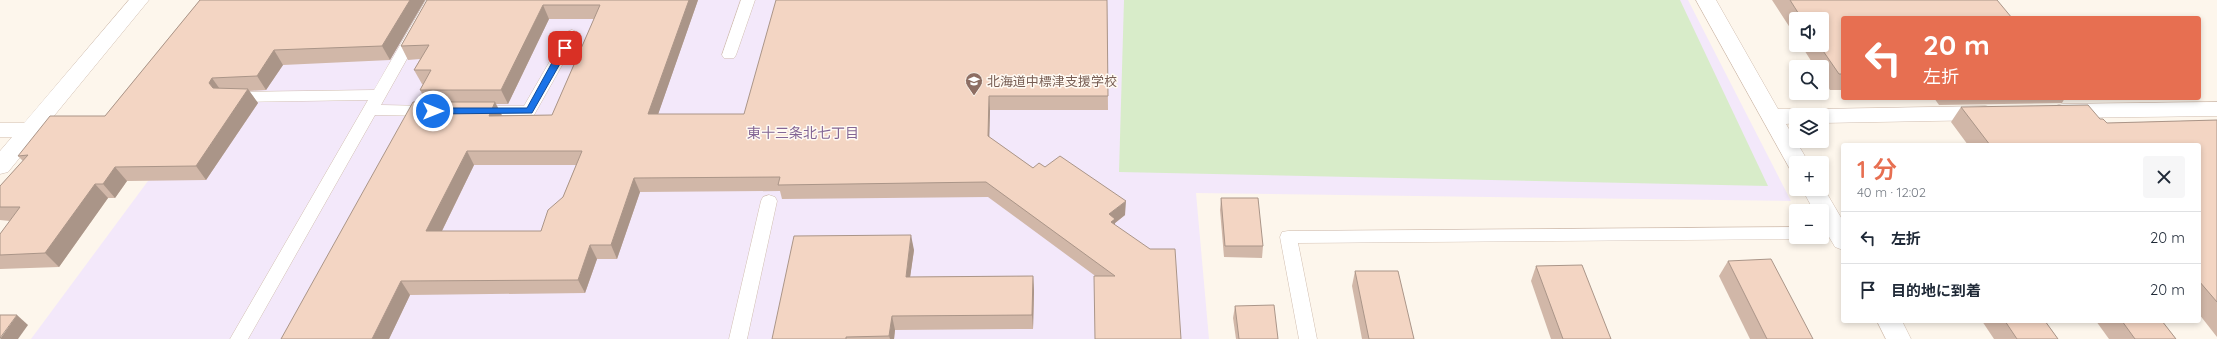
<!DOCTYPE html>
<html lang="ja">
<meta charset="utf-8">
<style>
body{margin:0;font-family:Quicksand,"Noto Sans JP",sans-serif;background:#f6f6f7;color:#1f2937;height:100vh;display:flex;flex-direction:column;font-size:15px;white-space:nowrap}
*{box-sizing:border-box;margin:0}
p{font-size:13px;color:#747a83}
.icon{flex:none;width:22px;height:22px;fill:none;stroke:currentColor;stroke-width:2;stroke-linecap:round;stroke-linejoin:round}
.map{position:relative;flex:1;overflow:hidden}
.drawer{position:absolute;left:1841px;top:143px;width:360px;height:180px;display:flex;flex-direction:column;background:#fff;border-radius:4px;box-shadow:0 2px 6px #0003}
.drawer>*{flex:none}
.top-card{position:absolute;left:1841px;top:16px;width:360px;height:84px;border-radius:4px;box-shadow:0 2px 6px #0003;background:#e76f51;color:#fff;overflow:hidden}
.buttons{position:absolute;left:1789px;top:12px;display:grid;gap:8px}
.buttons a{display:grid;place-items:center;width:40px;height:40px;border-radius:4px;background:#fff;box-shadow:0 2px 6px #0003;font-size:20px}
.pin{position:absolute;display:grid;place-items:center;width:34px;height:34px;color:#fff;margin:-17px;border-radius:8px;box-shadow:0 2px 6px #0006}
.me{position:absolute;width:44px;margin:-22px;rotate:90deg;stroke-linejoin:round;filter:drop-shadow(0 0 3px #0008)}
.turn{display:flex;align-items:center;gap:14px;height:84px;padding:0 16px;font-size:18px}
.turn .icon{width:52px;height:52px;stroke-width:2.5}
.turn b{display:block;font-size:28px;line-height:34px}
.round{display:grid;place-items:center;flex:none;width:42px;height:42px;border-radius:4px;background:#f6f6f7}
.summary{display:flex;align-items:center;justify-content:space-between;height:68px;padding:0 16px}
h1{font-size:24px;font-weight:600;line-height:30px;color:#e76f51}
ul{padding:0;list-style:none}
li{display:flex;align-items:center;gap:12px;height:52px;padding:0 16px;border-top:1px solid #e0e1e3}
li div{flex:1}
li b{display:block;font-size:15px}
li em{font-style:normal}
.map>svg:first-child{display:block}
.education{fill:#f3e8fa}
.green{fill:#d8ecc9}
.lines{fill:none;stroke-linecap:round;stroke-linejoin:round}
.lane-casing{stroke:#d1beb0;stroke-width:1}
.street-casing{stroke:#d1beb0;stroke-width:1}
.lane{fill:#fff;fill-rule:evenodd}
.street{fill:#fff;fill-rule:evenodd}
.wall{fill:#d1b7a8;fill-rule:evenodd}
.shaded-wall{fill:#aa9588}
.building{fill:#f3d5c3;stroke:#aa9588;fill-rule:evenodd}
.route{fill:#1a73e8;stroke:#114b97}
.labels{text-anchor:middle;stroke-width:3;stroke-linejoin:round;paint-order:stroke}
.education-label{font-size:13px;fill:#785e54;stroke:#fffaf3;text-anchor:start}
.neighbourhood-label{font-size:14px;fill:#846695;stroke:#fffaf3}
</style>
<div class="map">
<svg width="2217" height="339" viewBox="0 0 2217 339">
<rect width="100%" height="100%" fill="#fdf6ec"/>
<polygon class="education" points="282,0 1688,0 1791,201 1196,193 1209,339 31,339"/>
<polygon class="green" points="1124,0 1680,0 1768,186 1119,172"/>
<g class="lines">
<g class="lane-casing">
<g id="lane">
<polygon points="426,0 440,0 381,105 429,106 434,107 437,111 434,115 429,116 375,115 248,339 230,339 368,100 231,102 226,101 223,97 226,93 231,92 374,90"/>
<polygon points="741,0 755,0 736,55 734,58 724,58 722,55"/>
<polygon points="572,30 577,32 579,35 534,115 473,115 470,111 473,107 478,106 524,106 565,35 567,32"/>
<polygon points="769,195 775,197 777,201 747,339 729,339 761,201 763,197"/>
<polygon points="1822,226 1831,228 1833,232 1831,236 1825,238 1818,237 1822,237"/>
<polygon points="1796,227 1796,237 1802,237 1796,239 1298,243 1317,339 1299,339 1280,237 1282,232 1288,231"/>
</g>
</g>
<g class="street-casing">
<g id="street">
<polygon points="129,0 149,0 8,172 0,174 0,151 12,137 0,137 0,123 24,123"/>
<polygon points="1696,0 1716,0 1778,109 1796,109 1803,111 1806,115 1796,115 1796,123 1786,124 1809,163 1796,163 1796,170 1790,169"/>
<polygon points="2217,102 2217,116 2062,118 2055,116 2052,111 2055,106 2062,104"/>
<polygon points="1986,106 1993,108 1997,113 1993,118 1986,120 1822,123 1822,115 1812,115 1815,111 1822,109"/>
<polygon points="1822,185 1843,221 1843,250 1835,247 1822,225 1822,211 1814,211 1802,189 1822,189"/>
<polygon points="1877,321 1902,321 1911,339 1886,339"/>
</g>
</g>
<use href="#lane" class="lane"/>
<use href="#street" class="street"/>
</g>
<g class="wall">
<polygon points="200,0 425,0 390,60 283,65 266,90 249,91 258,103 206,180 127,181 115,198 108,198 59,267 0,269 0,234 10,221 0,220 0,186 23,161 18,156 105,116"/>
<path d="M427 0H698L658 114H744L1107 0 1108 110H990L989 137 1033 168 1045 167 1125 215 1115 223V225L1181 339 988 197 782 199 780 191 640 192 617 259H597L585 293 410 295 389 339H281L427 102 420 90 423 84H422L414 70 420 59 408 60 401 46ZM549 19H594L552 115H502L496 104H508ZM474 165H576L563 197 541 231H442Z"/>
<polygon points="1772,0 1997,0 1843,18 1843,90 1830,90 1822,77 1822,67 1815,67 1801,45 1822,45 1822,19 1796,19 1796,37"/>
<polygon points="1934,98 2065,98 2062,103 1939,105"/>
<polygon points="1961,107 2100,119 2107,123 2217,120 2217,337 2199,314 2199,145 1968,145 1951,122"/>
<polygon points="1221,198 1263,246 1262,258 1224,257 1220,210"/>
<polygon points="914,250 910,277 1033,276 1034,291 1033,329 895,330 894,339 772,339"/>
<polygon points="1728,261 1813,339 1750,339 1719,276"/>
<polygon points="1536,266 1611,339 1551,339 1531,281"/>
<polygon points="1355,271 1414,339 1362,339 1352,286"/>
<polygon points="1235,306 1278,339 1236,339 1233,318"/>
<polygon points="1982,321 2045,321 2058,339 1994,339"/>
<polygon points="2096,321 2162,321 2176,339 2109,339"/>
</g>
<g class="shaded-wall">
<polygon points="410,0 425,0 390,60 382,46"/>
<polygon points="689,0 698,0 653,129 648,114"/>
<polygon points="543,5 549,19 508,104 501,90"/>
<polygon points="274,50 283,65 266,90 257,76"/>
<polygon points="212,78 222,92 218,97 209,83"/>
<polygon points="248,89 258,103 206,180 196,166"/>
<polygon points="989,96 990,110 989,150 988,136"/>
<polygon points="495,102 502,116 489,116"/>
<polygon points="467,151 474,165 435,245 426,231"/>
<polygon points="115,167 127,181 115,198 103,184"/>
<polygon points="634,178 640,192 617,259 611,245"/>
<polygon points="95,184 108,198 59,267 45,253"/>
<polygon points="1126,201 1125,215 1115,223 1115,233 1109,214"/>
<polygon points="911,235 914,250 908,292 906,277"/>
<polygon points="590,245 597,259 585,293 578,280"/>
<polygon points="1033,276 1034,291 1033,329 1032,315"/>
<polygon points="401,281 410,295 389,339 372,339"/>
<polygon points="17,315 28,325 18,339 0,339"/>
<polygon points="892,316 895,330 894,339 890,339 889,336"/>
</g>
<g class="building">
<polygon points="200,0 410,0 382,46 274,50 257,76 212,78 209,83 213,88 248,89 196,166 115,167 103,184 95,184 45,253 0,255 0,234 20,207 0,207 0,186 28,155 18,156 50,116 105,116"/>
<path d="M427 0H689L648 114H744L776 0H1107L1108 96H989L988 136 1033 168 1039 163 1045 167 1060 156 1126 201 1109 214 1115 219 1111 222 1150 249H1175L1181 339H1095L1094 276H1115L986 182 778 185 780 177 634 178 611 245H590L578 280 401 281 372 339H281L413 102H495L489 116 552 115 600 5H543L501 90H420L431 70H414L429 45 401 46ZM467 151H582L563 197 548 210 541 231H426Z"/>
<polygon points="1790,0 1997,0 2012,18 1843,18 1843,74 1839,74 1819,45 1822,45 1822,19 1802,19"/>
<polygon points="2088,105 2100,119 2103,119 2107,123 2217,120 2217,302 2199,281 2199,145 1990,145 1961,107"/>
<polygon points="1221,198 1258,198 1263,246 1225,246"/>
<polygon points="911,235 906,277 1033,276 1032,315 892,316 889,336 846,337 846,339 772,339 794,236"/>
<polygon points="1771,259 1813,339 1767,339 1728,261"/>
<polygon points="1582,265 1611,339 1563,339 1536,266"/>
<polygon points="1355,271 1398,271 1414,339 1369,339"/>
<polygon points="1274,305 1278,339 1239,339 1235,306"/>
<polygon points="0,315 17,315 0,338"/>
<polygon points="2005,321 2045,321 2058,339 2017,339"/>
<polygon points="2122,321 2162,321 2176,339 2135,339"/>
</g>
<polygon class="route" points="565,45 569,48 532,113 433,114 429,111 433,108 527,108 560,48"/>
<defs>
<g id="school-pin" transform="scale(0.9)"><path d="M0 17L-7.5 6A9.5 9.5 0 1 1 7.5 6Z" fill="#8d6e63" stroke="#fffaf3"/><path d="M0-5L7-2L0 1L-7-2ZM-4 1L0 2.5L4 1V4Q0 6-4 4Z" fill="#fff"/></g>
</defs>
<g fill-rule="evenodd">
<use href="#school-pin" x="974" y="81"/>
</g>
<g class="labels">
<g class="education-label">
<text x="987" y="86">北海道中標津支援学校</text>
</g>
<g class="neighbourhood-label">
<text x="803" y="138">東十三条北七丁目</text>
</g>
</g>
</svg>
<div class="buttons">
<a><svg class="icon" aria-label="sound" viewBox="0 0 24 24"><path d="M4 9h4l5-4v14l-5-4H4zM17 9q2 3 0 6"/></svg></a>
<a><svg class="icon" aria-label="search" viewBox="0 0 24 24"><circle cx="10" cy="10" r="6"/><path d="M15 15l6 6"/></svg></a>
<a><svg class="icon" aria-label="layers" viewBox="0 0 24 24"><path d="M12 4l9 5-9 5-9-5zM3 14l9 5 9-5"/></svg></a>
<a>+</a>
<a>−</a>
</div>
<div class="pin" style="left:565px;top:48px;background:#d93025"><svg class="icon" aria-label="arrive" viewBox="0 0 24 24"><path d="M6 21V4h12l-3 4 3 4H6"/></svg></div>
<svg class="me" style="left:433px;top:111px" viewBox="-20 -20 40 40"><circle r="17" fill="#1a73e8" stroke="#fff" stroke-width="3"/><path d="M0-11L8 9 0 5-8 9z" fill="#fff"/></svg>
<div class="top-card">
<div class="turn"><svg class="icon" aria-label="left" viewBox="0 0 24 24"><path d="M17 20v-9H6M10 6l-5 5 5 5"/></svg><div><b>20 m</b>左折</div></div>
</div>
<section class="drawer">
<div class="summary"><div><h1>1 分</h1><p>40 m · 12:02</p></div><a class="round"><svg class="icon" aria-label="close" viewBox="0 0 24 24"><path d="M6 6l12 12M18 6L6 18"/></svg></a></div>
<ul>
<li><svg class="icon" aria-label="left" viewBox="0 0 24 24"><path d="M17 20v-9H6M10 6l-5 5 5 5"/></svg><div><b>左折</b></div><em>20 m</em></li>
<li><svg class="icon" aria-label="arrive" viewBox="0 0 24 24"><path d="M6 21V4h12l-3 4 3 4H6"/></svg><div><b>目的地に到着</b></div><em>20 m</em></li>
</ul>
</section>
</div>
